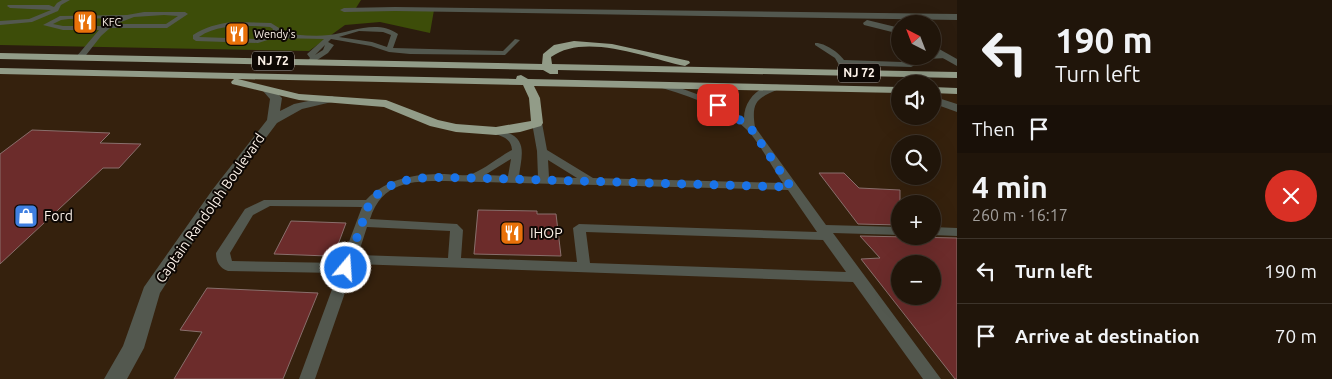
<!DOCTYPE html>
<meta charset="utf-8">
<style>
body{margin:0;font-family:Ubuntu,sans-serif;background:#2d2218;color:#f1f3f6;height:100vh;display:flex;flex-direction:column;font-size:19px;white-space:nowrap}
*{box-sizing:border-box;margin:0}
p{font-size:16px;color:#a29f9c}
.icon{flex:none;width:28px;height:28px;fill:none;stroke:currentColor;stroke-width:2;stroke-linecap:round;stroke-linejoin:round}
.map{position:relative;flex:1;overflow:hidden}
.side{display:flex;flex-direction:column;background:#20150a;width:375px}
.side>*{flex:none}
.hud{background:#20150a;color:#f1f3f6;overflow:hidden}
.needle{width:32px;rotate:318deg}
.buttons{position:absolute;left:891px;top:15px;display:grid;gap:10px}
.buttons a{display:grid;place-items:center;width:50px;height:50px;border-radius:50%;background:#20150a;box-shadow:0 5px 20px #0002,0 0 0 1px #3d342b;font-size:25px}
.pin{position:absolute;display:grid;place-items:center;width:42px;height:42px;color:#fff;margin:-21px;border-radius:10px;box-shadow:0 2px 8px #0006}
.me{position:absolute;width:55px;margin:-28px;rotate:18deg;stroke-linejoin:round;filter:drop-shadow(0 0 4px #0008)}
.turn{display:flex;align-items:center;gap:18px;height:105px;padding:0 15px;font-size:22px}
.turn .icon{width:65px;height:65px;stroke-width:2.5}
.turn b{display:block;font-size:35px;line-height:42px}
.then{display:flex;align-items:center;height:48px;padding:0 15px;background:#0003;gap:10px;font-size:19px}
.round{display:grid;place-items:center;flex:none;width:52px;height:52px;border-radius:26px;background:#2d2218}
.headline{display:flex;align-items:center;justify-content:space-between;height:85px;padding:0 15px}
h1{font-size:30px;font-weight:700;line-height:38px}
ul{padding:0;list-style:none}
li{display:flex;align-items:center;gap:15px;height:65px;padding:0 15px;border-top:1px solid #3d342b}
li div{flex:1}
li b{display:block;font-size:19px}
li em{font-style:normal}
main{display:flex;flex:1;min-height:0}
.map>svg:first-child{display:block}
.built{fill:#35210d;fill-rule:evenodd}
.forest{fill:#3d4d09}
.building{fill:#6c2c2b;stroke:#896f6c;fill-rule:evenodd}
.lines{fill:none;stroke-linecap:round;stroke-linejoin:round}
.service{fill:#53584f;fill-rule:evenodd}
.minor{fill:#53584f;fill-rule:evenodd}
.trunk{fill:#929c88;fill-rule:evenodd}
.route{stroke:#1a73e8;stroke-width:9;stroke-dasharray:0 16.2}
.labels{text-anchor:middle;stroke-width:4;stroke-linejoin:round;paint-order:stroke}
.far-poi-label{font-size:11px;fill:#fdf2e9;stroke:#0e0804;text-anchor:start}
.shield{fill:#0e0804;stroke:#b5aca4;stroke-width:1}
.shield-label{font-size:12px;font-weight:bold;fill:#fdf2e9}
.street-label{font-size:14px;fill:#fdf2e9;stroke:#0e0804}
.poi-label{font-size:14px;fill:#fdf2e9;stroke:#0e0804;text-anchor:start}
</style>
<main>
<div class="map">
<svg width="957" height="379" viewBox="0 0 957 379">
<rect width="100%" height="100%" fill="#2b1c0e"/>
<path class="built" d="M0 71 900 90V116H932L933 90 957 91V379H0ZM900 144H932V176H900ZM900 204H932V236H900ZM900 264H932V296H900Z"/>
<polygon class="forest" points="0,0 361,0 356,8 434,10 430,33 380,22 345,25 309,51 0,45"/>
<g class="building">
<polygon points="32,130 110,133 100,143 141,144 119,168 103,168 0,264 0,154"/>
<polygon points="819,173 844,173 859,188 900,190 900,225 858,224"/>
<polygon points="478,210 537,211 537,214 556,214 561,256 474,254"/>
<polygon points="291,221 346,223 336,250 331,250 328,256 274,254"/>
<path d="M860 236 957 238V379H955L861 259 880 258ZM900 264H932V296H900Z"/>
<polygon points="207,288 318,293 283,379 174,379 202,332 180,330"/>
</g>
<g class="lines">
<g class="service">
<polygon points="62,0 70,0 61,5 58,11 32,22 0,25 0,21 29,19 51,10 10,8 7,6 8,5 49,5 54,7 57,3"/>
<path d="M144 12H185L188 14 167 28H110L101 36 83 59H80L76 57 99 30H63L43 25 60 16 127 15ZM164 15 178 16 166 24H116L134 17ZM118 18 105 26H63L53 24 61 20 69 19Z"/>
<path d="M232 22 271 23 279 28 278 34C294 34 313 37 329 35 352 32 377 19 398 34L393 48 503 51 515 39 520 40 505 55 410 54 389 52 371 46 331 39 328 42 334 45 328 53 311 64 307 62 310 58 307 54 324 39 274 38 258 43 196 41 193 39V35C205 27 217 24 232 22ZM252 26 270 27 273 29 271 35 258 39 199 37C215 26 232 26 252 26ZM359 31 383 32 391 35 387 47 372 42 339 37ZM325 45 323 50 315 55Z"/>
<path d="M815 43C823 42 839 52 844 60L902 62 899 58 901 56H932V54H946L950 56 946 58 908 60V63L915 65 911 67 847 65 849 68 845 70H842L835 58 815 45Z"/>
<path d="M659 83H665C693 92 720 102 744 118 744 100 760 83 779 85V89C757 98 751 102 755 127L826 225 900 227V235L833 233 941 379H923L853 282 355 264 315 379H299L338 273 228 271C219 268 216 261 216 253L245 209 264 200H366C387 178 415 174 444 174 452 174 464 177 472 174 485 169 499 157 512 150 511 138 503 137 493 133V129C499 128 503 130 508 133 528 140 521 159 519 176L538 177 537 151 532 123 537 120 542 123 547 150 593 178 783 183C773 169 758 140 746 129 724 107 688 96 659 87ZM511 159 508 176 485 175ZM548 160 577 178 549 177ZM445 181 788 190 817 232 579 224 573 228 577 262 461 258 463 230 457 224 370 219C382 182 410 181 445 181ZM270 206 362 207 341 263 232 261 230 253 253 215ZM367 227 450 231 448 258 358 255ZM586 232 823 240 846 272 590 263Z"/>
<polygon points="932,227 957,228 957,236 932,235"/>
</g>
<g class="minor">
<polygon points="395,7 957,14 957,20 395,11 344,12 340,10 344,8"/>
<polygon points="867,20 900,28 900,34 864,25 863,23"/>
<polygon points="932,45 957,59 957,66 932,52"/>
<polygon points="269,88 273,89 282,98 280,111 294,104 332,96 338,99 336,101 302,109 277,123 224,194 160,293 144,348 127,379 104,379 123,346 144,287 213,189 267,120 270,99 263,91"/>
<polygon points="932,96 957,104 957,112 932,103"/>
</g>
<g class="trunk">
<path d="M574 41 612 44 689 61 690 63 685 66C647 58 585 32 551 57L552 64 957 72V78L558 70V74H550L543 70 0 59V53L542 64 543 54 554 45Z"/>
<path d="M0 68 516 79 517 76 521 75 528 79 900 87V93L534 86 540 98 543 123 541 126 520 132 496 135 456 132 430 126 384 107 299 100 232 84 231 82 234 79 0 74ZM238 79 523 85 529 98 531 121 496 127 456 124 438 120 386 100 299 94Z"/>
<polygon points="932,87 957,88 957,94 932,93"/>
</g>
</g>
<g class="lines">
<path class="route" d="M346 268 369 204C392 171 438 178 473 178L791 187 750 127 718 105"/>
</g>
<defs>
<g id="restaurant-square" transform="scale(1.25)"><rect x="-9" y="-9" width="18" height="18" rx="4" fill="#e8710a" stroke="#0e0804"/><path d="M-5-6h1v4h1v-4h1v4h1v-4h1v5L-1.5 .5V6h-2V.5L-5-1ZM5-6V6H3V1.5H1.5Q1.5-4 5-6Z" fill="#fff"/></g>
<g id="shop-square" transform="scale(1.25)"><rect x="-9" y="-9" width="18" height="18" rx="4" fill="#3f7fe0" stroke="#0e0804"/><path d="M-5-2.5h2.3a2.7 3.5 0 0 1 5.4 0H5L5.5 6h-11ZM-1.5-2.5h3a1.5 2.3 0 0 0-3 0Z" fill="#fff"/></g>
</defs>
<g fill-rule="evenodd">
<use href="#restaurant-square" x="85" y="22"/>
<use href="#restaurant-square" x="237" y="34"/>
<use href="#shop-square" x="26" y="216"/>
<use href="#restaurant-square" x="512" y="233"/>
</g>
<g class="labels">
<g class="far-poi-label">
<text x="102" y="26">KFC</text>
<text x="254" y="38">Wendy's</text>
</g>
<g class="shield">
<rect x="252" y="51.5" width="42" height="19" rx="4"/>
<rect x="838" y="63.5" width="42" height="19" rx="4"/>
</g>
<g class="shield-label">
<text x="273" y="65">NJ 72</text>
<text x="859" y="77">NJ 72</text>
</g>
<g class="street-label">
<text transform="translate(210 208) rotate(-55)" y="5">Captain Randolph Boulevard</text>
</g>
<g class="poi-label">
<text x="44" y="221">Ford</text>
<text x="530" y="238">IHOP</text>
</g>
</g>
</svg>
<div class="buttons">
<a><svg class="needle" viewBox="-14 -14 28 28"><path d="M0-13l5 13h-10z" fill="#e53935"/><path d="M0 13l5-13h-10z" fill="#a29f9c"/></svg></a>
<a><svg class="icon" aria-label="sound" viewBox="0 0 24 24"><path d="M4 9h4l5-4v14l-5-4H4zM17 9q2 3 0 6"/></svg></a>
<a><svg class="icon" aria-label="search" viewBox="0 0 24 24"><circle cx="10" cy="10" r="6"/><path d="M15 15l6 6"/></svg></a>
<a>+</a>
<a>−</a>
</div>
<div class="pin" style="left:718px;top:105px;background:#d93025"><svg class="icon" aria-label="arrive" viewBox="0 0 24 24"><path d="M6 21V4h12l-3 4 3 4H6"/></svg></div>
<svg class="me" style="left:346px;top:268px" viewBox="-20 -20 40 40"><circle r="17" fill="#1a73e8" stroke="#fff" stroke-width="3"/><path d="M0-11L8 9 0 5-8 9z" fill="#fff"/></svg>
</div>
<section class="side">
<div class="hud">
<div class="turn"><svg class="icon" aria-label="left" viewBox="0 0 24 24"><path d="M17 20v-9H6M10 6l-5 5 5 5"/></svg><div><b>190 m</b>Turn left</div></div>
<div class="then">Then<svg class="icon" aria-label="arrive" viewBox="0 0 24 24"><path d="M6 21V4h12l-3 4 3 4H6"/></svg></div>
</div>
<div class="headline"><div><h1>4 min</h1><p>260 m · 16:17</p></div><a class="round" style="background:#d93025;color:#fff"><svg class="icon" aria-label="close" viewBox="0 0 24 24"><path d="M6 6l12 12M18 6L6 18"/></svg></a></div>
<ul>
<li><svg class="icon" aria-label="left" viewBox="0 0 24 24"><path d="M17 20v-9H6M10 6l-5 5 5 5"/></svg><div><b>Turn left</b></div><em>190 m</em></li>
<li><svg class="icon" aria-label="arrive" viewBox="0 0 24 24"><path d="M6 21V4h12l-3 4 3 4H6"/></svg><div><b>Arrive at destination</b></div><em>70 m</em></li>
</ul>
</section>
</main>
